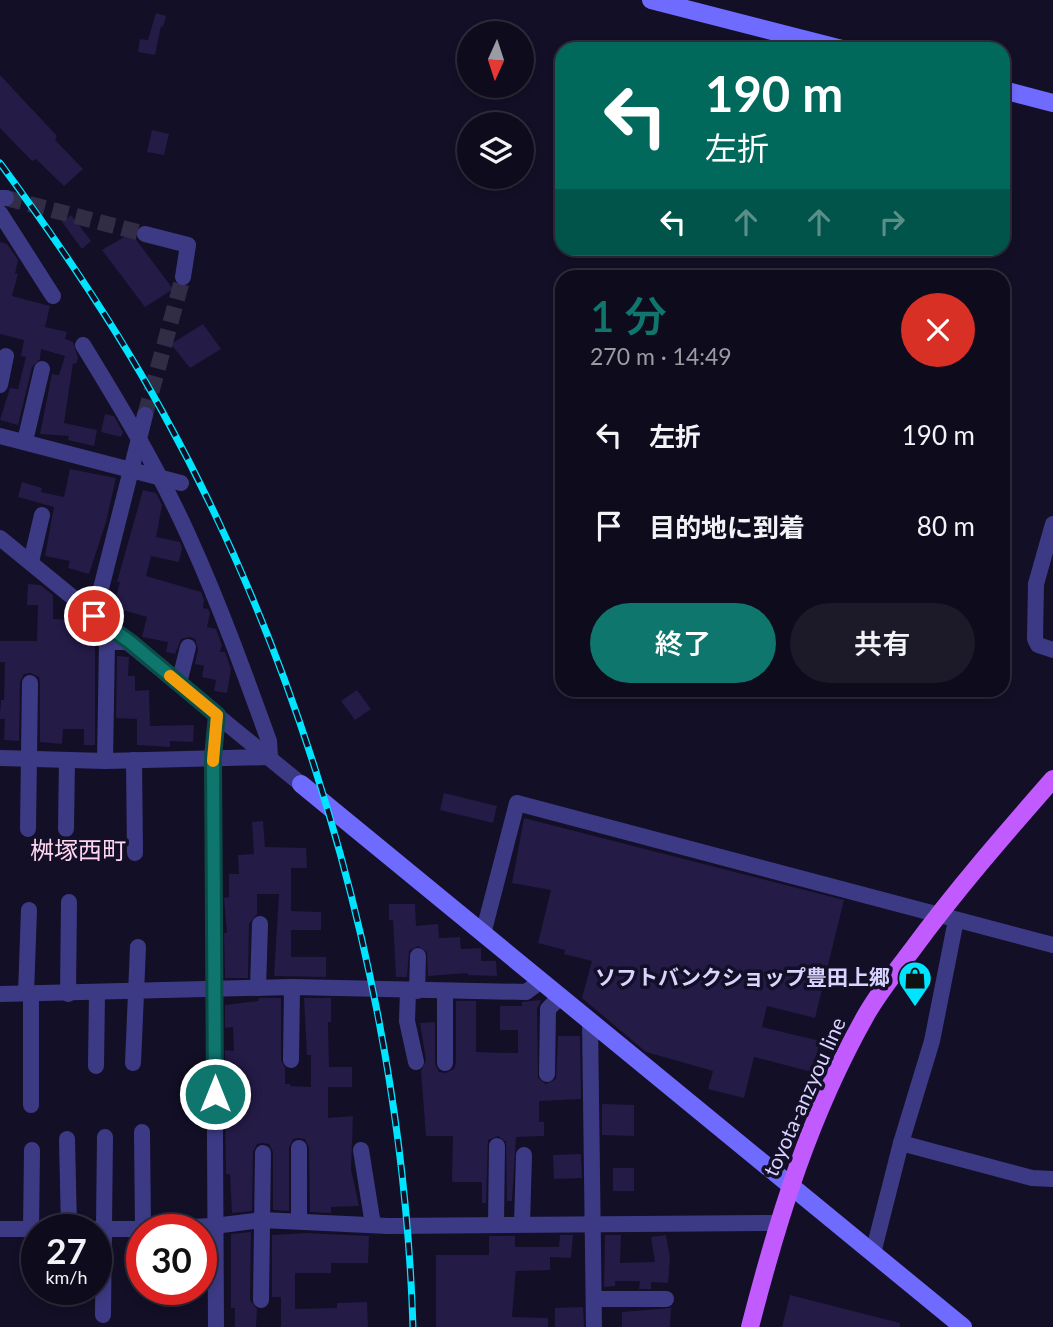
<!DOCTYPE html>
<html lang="ja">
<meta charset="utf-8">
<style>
body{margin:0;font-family:Lato,"Noto Sans JP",sans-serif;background:#1c1929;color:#f1f3f6;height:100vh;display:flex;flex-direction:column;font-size:26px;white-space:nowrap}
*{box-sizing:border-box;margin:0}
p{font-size:23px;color:#9b9ba3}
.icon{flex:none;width:38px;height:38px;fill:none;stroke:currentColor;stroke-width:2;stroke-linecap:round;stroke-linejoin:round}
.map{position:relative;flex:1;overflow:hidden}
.details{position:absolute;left:555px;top:270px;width:455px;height:427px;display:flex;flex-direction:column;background:#0e0b1c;border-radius:21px;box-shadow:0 4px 10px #0003,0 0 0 2px #2e2b3b}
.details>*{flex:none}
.banner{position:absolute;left:555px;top:42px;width:455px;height:214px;border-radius:21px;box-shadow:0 4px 10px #0003,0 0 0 2px #2e2b3b;background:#00695c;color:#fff;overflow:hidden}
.needle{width:46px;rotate:183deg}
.tools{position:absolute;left:457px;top:21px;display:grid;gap:14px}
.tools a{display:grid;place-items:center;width:77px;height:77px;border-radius:50%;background:#0e0b1c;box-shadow:0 4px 10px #0003,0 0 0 2px #2e2b3b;font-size:35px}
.speed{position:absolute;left:21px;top:1214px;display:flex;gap:14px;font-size:35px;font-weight:700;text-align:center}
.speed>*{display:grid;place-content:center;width:91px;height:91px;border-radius:50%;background:#0e0b1c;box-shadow:0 4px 10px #0003,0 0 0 2px #2e2b3b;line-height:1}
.speed small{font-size:18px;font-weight:400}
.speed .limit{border:10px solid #d22;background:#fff;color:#111}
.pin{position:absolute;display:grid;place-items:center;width:60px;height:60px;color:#fff;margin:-30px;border:4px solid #fff;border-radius:50%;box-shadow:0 2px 7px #0007}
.me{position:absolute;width:77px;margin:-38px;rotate:0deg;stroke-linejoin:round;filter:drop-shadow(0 0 5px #0008)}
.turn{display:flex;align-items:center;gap:24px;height:147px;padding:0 35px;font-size:32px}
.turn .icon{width:91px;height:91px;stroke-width:2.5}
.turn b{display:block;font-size:49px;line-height:60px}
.lanes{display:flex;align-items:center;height:66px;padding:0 35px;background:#0003;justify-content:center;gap:35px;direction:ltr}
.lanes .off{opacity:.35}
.round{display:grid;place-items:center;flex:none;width:74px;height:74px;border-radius:37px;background:#1c1929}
.headline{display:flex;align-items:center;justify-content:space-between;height:119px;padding:0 35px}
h1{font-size:42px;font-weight:600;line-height:52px;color:#0f766e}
.action{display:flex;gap:14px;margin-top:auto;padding:14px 35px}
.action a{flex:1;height:80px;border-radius:42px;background:#0f766e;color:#fff;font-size:28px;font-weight:600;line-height:80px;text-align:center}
.action a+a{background:#1c1929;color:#f1f3f6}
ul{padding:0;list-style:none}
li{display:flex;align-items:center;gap:21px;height:91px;padding:0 35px}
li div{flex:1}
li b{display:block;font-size:26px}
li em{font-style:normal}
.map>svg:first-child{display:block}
.building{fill:#241b47}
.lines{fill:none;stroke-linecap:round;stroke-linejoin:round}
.street-tunnel{stroke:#312d47;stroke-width:16;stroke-dasharray:16 8;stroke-linecap:butt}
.street{stroke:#3d3a85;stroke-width:16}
.secondary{stroke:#6f6bff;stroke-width:18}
.primary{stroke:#c25bff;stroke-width:18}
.rail-casing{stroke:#00e5ff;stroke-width:7}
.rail{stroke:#130f26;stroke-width:4.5;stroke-dasharray:13;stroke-linecap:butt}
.route-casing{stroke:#0a4d48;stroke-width:18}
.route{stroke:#0f766e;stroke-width:12}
.slow{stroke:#f59e0b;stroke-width:12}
.labels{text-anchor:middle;stroke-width:7;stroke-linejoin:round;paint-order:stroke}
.poi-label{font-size:21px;font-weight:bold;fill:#d9d4ff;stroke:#130f26;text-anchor:end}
.street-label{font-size:21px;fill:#d9d4ff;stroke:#130f26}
.quarter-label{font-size:24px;fill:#ffd6f0;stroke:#130f26}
</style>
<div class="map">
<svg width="1053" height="1327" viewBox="0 0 1053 1327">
<rect width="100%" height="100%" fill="#130f26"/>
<g class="building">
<polygon points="156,13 166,16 163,27 161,26 155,55 138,52 140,39 148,40"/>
<polygon points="0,75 57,136 55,140 83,169 64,186 36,159 32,161 0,128"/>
<polygon points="152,130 169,134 164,155 147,152"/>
<polygon points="71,215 91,241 82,249 62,222"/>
<polygon points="131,233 173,289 145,307 102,250"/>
<polygon points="0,242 7,244 18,260 15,274 18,274 12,296 50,306 45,327 67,332 65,339 73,342 78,358 76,364 73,363 64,423 97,430 94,446 68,440 69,436 40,434 52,374 59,375 65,356 41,349 40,359 32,367 18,425 0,420 10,388 18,389 26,357 21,356 24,340 0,334"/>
<polygon points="203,324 221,349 190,368 171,344"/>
<polygon points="105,414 114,416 123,432 121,437 101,432"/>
<polygon points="70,469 116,478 106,522 89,574 68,568 70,561 45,556 54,507 18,497 22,482 42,488 41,492 64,497"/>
<polygon points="143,490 156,493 162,505 156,537 180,542 182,548 179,562 151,556 146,576 201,592 204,600 203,608 208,609 210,613 207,627 216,629 222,645 220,652 225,652 231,669 227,693 214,691 216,680 202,677 204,666 195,664 198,649 195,639 190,637 181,639 175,654 166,652 168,642 142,637 147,617 113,607 120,582 117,582"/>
<polygon points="28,584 40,585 53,595 53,619 84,620 95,629 95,745 84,745 84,729 63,729 62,744 40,742 40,682 39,677 31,673 24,674 20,682 19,741 4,740 5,719 0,719 0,713 1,700 4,700 5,662 0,662 0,641 37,641 38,605 27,605"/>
<polygon points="117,656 129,657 128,676 135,676 135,691 149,690 150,726 194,725 193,742 170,741 170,747 137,745 137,719 116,718"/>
<polygon points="357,690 371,709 355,720 341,701"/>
<polygon points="444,793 497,806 493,823 440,810"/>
<polygon points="524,818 844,900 815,1018 767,1006 762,1027 820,1041 812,1072 754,1057 744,1098 708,1089 713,1071 646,1052 582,998 592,961 564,954 565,950 538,943 551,890 512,883"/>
<polygon points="263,821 265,847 306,848 307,868 291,868 291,911 321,912 321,930 291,930 291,957 326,957 326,977 274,976 279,894 257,894 257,914 249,924 248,978 225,978 224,933 227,933 224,898 229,897 229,874 239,874 238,855 254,854 252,822"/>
<polygon points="389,904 415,904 416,926 438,924 439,938 460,937 461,949 481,948 481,961 496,961 497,976 468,975 468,973 428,976 427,952 418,946 409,951 407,977 396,977 393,920 389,920"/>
<polygon points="259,998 281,998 281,1060 285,1068 285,1084 290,1084 290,1086 311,1087 311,1055 307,1055 304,998 331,998 331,1022 328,1022 329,1067 352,1067 352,1087 328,1087 328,1118 353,1116 351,1169 359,1206 331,1207 331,1213 310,1212 309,1147 305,1139 298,1138 293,1139 289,1147 289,1211 273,1210 273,1152 269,1144 262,1143 257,1144 253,1152 252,1211 232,1213 230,1174 226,1174 225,1104 231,1104 232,1066 225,1066 225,1050 234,1051 233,1027 225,1028 225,1005 258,1001"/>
<polygon points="541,1000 537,1009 538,1078 546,1084 556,1079 558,1036 580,1036 581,1099 539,1101 539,1122 544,1122 544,1136 516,1137 512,1201 507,1201 506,1142 498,1136 488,1140 486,1203 482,1203 482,1182 452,1182 453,1136 426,1136 421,1071 426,1060 420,1023 435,1022 435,1064 439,1072 446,1073 454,1069 456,1063 456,1001 476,1001 476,1052 502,1053 518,1053 518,1030 500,1030 500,1006 522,1006 522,1002"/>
<polygon points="602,1104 634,1105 634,1136 602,1135"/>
<polygon points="581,1154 582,1178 554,1179 553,1155"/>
<rect x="613" y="1168" width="21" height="23"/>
<polygon points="251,1232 250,1300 257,1309 256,1327 235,1327 235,1308 231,1308 231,1234"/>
<polygon points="305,1233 369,1236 368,1263 331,1263 331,1273 295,1273 295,1309 337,1308 337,1303 367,1302 368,1327 281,1327 281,1297 272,1297 272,1235"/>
<polygon points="560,1235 573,1235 571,1258 550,1257 550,1270 516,1271 515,1279 512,1317 548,1318 548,1327 436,1327 436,1255 489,1255 489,1236 515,1236 515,1247 559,1247"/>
<polygon points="605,1235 621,1235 620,1263 655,1262 651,1237 666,1235 670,1258 668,1283 651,1282 651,1289 639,1289 640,1281 615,1281 615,1286 604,1287"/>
<polygon points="790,1295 900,1323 900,1327 782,1327"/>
<polygon points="583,1307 584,1327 555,1327 555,1308"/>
<polygon points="671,1308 670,1327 622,1327 622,1312"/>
</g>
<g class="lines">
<g class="street-tunnel">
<polyline points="6,198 145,234"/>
<polyline points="145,415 183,277"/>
</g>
<g class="street">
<polyline points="0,198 6,198"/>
<polyline points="0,213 53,296"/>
<polyline points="145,234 188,245 183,277"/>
<polyline points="0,385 6,356"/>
<polyline points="0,436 181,483"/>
<polyline points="25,441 42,369"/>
<polyline points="1053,524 1036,584 1035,639 1038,645 1053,650"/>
<polyline points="0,538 301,784"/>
<polyline points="31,562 42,515"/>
<polyline points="94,616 145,415"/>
<polyline points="179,683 188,647"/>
<path d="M0 758 105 761 270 757 269 741C244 672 219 603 189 537 159 470 121 407 83 345"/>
<polyline points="134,760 135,853"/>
<polyline points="105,761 107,642 130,642"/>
<polyline points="28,829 30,683"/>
<polyline points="66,829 67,760"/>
<polyline points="483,934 517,803 1053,945"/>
<polyline points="258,988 260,924"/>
<polyline points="408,991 407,1021 416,1062"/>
<polyline points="417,991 418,956"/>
<polyline points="0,994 292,987 526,992 541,981"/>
<polyline points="26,994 29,910"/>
<polyline points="68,994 69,902"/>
<polyline points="590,1022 594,1327"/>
<polyline points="291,1060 292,987"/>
<polyline points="133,1063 138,947"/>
<polyline points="445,1063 445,991"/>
<polyline points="96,1066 97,994"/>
<polyline points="547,1074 548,1009 560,997"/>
<polyline points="31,1105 31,994"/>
<polyline points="142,1132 143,1229"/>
<polyline points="67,1139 69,1229"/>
<polyline points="901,1143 1032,1178 1053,1179"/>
<polyline points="299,1148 299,1221"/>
<polyline points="361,1150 373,1225"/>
<polyline points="496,1224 497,1146"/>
<polyline points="522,1224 524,1155"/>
<polyline points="0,1229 143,1229 214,1226 262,1220 388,1226 777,1223"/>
<polyline points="31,1229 32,1150"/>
<polyline points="873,1253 901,1143 932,1041 956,920"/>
<polyline points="594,1299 666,1299"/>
<polyline points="261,1300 263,1153"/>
<polyline points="103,1315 105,1137"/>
<polyline points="216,1327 213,757 217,715"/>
</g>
<g class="secondary">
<polyline points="651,0 842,49"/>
<polyline points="1003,90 1053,103"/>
<polyline points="301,784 963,1327"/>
</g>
<path class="primary" d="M750 1327C778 1218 810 1114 866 1015 879 992 896 971 912 950 956 890 1004 835 1053 779"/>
<g class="rail-casing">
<path id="rail" d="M0 163C59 243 114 324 162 411 313 684 403 1015 413 1327"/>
</g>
<use href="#rail" class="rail"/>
</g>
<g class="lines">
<g class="route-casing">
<polyline id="route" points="94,616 130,642 217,715 213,757 215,1094"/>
</g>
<use href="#route" class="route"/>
<polyline class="slow" points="170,676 217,715 213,761"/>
</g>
<defs>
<g id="shop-pin" transform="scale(1.75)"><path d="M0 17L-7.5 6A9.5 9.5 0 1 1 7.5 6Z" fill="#00e5ff" stroke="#130f26"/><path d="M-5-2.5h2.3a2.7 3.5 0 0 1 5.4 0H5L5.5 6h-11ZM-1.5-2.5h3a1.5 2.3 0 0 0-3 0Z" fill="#111"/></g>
</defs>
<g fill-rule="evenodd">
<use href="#shop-pin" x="915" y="978"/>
</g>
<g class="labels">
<g class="poi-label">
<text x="890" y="985">ソフトバンクショップ豊田上郷</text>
</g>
<g class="street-label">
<text transform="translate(805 1097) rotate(-66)" y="7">toyota-anzyou line</text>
</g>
<g class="quarter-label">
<text x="78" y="859">桝塚西町</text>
</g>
</g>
</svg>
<div class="tools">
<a><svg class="needle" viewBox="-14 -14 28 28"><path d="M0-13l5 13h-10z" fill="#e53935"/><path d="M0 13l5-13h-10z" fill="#9b9ba3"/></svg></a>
<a><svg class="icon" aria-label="layers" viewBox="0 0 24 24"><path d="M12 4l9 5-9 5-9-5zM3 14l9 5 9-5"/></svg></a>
</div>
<div class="speed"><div>27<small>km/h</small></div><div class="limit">30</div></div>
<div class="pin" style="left:94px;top:616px;background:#d93025"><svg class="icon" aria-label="arrive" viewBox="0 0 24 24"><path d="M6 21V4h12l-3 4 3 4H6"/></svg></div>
<svg class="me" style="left:215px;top:1094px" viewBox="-20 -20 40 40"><circle r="17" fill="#0f766e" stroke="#fff" stroke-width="3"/><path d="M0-11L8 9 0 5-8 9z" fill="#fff"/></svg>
<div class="banner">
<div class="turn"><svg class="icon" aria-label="left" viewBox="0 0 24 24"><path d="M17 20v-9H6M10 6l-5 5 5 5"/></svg><div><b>190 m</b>左折</div></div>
<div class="lanes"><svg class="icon" aria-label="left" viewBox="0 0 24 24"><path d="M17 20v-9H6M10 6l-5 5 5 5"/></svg><svg class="icon off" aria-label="ahead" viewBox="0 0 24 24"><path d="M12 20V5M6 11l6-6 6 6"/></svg><svg class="icon off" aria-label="ahead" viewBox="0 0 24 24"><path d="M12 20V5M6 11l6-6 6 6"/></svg><svg class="icon off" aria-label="right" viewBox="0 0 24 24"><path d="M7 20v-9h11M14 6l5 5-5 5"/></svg></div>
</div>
<section class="details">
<div class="headline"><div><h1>1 分</h1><p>270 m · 14:49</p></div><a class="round" style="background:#d93025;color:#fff"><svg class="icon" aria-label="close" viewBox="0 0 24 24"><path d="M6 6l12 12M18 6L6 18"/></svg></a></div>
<ul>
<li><svg class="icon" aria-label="left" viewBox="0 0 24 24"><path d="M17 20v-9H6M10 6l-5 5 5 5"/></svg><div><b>左折</b></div><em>190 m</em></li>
<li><svg class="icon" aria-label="arrive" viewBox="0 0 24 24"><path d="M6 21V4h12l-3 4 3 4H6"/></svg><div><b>目的地に到着</b></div><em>80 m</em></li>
</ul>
<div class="action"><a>終了</a><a>共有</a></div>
</section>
</div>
